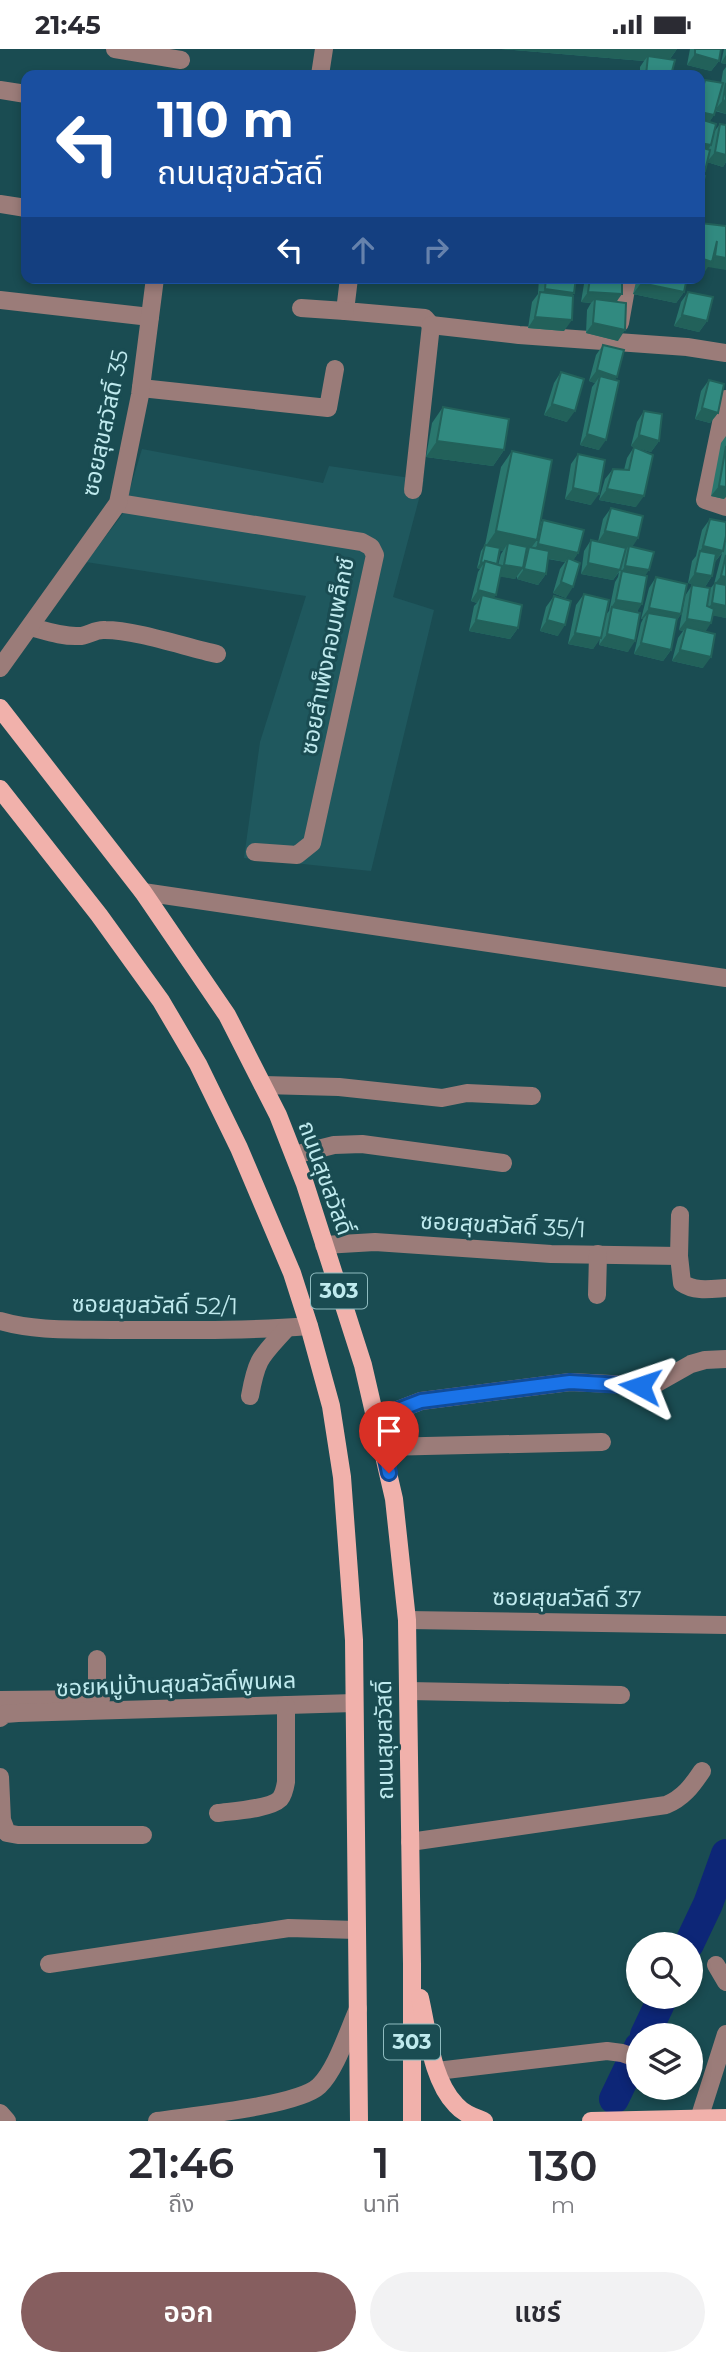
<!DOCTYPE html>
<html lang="th">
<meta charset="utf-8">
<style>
body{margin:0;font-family:Montserrat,"Noto Sans Thai",sans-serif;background:#f2f2f3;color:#2b2b33;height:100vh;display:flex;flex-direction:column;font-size:26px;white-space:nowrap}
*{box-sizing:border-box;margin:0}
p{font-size:23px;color:#7c7c81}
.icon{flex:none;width:38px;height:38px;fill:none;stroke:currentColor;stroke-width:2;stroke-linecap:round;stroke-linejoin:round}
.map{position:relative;height:2072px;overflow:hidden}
.drawer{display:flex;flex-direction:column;background:#fff;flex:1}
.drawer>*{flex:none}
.banner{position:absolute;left:21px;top:21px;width:684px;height:214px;border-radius:14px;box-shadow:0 4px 10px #0003;background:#1a4fa0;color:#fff;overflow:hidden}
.tools{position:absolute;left:626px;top:1883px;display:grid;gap:14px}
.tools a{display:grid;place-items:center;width:77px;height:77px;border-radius:50%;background:#fff;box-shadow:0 4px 10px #0003;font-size:35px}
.pin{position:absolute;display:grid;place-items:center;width:60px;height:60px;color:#fff;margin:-72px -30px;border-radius:50% 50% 50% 0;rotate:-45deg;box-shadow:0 0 7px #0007}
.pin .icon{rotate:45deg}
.me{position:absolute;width:77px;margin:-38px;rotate:275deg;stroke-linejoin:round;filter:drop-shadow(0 0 5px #0008)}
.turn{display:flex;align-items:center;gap:24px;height:147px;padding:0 21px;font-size:32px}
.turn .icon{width:91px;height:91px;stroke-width:2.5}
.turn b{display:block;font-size:49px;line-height:60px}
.lanes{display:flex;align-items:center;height:66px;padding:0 21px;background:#0003;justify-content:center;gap:35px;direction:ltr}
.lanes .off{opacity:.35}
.eta{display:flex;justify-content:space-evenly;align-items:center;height:119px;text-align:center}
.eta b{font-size:42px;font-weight:600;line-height:49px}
.button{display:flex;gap:14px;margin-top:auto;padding:14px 21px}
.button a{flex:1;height:80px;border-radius:42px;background:#865e5f;color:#fff;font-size:28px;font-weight:600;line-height:80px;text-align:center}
.button a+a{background:#f2f2f3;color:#2b2b33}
.status{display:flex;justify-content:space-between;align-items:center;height:49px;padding:0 35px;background:#fff;direction:ltr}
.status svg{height:19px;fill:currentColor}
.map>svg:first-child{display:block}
.built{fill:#1f585e}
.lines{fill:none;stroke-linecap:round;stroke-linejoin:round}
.river{stroke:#0d2677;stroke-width:30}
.minor{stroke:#9b7c79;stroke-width:18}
.major{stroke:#f1b1ab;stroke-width:18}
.wall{fill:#2a776e;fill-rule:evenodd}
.shaded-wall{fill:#22615a}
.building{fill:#318a80;stroke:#22615a;stroke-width:2}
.route-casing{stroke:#114b97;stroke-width:18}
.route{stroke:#1a73e8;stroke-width:12}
.labels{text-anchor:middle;stroke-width:6;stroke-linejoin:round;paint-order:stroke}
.shield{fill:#1a4c52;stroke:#8ebbbf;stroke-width:2}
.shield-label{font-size:21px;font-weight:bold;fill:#bfeaee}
.street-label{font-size:23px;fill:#bfeaee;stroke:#1a4c52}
</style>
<div class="status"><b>21:45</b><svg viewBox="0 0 49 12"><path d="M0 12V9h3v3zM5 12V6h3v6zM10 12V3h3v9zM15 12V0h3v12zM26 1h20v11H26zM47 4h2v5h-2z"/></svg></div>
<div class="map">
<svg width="726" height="2072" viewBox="0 0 726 2072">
<rect width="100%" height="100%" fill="#1a4c52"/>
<polygon class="built" points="142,400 323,434 329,417 424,431 393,548 434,561 371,822 244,809 260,693 306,547 86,513 122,466"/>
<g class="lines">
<g class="river">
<polyline points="689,1895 708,1855 726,1805"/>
<polyline points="645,1986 663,1948"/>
<polyline points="614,2050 639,1998"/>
</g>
<g class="minor">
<polyline points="115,0 181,11"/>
<polyline points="320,26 324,0"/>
<polyline points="0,41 26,45"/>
<polyline points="0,155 26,159"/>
<polyline points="349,229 345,262 425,269 431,276 413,441"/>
<polyline points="0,251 150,268"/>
<polyline points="301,259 345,262"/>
<polyline points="620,274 628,229"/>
<polyline points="431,276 519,286 687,298 726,304"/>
<polyline points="141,339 328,359 335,320"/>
<polyline points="726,350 705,451 726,458"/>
<polyline points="118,454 362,493 371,498 375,506 312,794 297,806 255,803"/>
<path d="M31 578C46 582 63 588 79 587 88 587 95 580 105 581 136 581 185 598 217 605"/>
<polyline points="0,619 118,454 140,346 155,229"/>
<polyline points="143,843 726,929"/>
<polyline points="263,1036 339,1038 442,1049 467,1044 532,1047"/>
<polyline points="294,1106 334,1096 362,1095 503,1114"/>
<path d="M680 1166 679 1207 682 1234C695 1243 711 1240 726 1239"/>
<polyline points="324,1196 375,1193 551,1205 679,1207"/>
<polyline points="597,1246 598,1205"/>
<path d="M0 1272C37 1283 79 1280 117 1281 181 1281 245 1282 309 1277"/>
<path d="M250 1347C257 1308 261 1308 287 1279"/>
<polyline points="377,1369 421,1352 570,1333 652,1337 691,1315 705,1311 726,1310"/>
<polyline points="383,1398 602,1393"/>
<polyline points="407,1571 726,1576"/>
<polyline points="97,1610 97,1650"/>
<polyline points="409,1642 621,1646"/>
<polyline points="0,1651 101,1650"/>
<polyline points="0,1669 5,1665 18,1664 354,1654"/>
<polyline points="0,1728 2,1771 7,1784 18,1786 143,1786"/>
<path d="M218 1764C233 1762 270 1760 280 1750 284 1745 285 1739 286 1733V1656"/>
<path d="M410 1793 666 1756C683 1749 692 1737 702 1722"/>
<polyline points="49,1915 289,1879 356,1881"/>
<polyline points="716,1916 726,1933"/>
<polyline points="437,2022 607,2002 622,2004 639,2010"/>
<polyline points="0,2064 7,2072"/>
<polyline points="699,2070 726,1985"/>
<path d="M157 2072C190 2067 298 2057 319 2037 336 2021 348 1982 358 1960"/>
</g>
<g class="major">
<polyline points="0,659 143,843 227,966 278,1066 305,1135 363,1316 394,1450 407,1571 412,1915 412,2072"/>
<polyline points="0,740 99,866 161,952 198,1015 239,1099 292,1224 309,1277 331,1357 342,1428 354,1591 359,2072"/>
<path d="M420 1949C428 1983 431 2030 456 2056 464 2065 474 2068 484 2072"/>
<polyline points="591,2072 726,2069"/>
</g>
</g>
<g class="wall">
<polygon points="501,0 677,0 670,10 671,26 640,26 640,18 644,12"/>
<polygon points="690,0 721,0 719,12 711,22 687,16"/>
<polygon points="724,0 726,0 726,15 721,14"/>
<polygon points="726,18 726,65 715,62 714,66 709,73 714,83 720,75 726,76 726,113 723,118 707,113 705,122 702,127 700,144 700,38 705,31 721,34 723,22"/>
<polygon points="539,229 576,229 564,282 528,279 532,253 538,245"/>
<polygon points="588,229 628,229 622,230 617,253 618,292 586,284 587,261 591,254 581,253 584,235"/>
<polygon points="637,229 687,229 684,243 676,254 633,245"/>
<polygon points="688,243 707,272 699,283 674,277 681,253"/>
<polygon points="603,296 615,331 599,401 580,396 592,338 595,334 589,332 596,306"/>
<polygon points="561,323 567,373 544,366 554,334"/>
<polygon points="709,331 718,364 710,374 695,370 701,342"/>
<polygon points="443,358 504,401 493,417 426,408 432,374"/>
<polygon points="644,362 659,392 651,403 631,397 637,373"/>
<polygon points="726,387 726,447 724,450 711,447 721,394"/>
<polygon points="634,398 636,458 599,451 605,430 613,420 624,421 627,409"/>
<path d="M512 402 540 474 543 471 578 504 573 511 566 549 553 544 560 520 565 513 548 510 546 525 538 536 517 530V527L515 530 500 527 493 549 518 579 510 590 469 582 474 557 477 554 471 552 478 523 480 520 477 519 481 502 485 496 501 418ZM499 501 503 502 501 505 498 516 497 515Z"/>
<polygon points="578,405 591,456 565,450 571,415"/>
<polygon points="611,459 633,497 646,527 628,603 599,596 600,589 593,600 568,595 576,556 584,545 605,567 609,562 615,533 618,528 619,523 613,531 581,525 584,502 591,491 598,493 603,470"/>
<polygon points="710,470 724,494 726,492 726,569 713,566 705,583 703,619 672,612 678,589 683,582 679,581 685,547 692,536 710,540 714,535 722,504 715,513 712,527 705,538 688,534 692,512 696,507 702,481"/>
<polygon points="656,528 681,565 677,571 671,601 663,612 634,605 641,574 643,570 641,570 649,539"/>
<polygon points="554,547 558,587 540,582 546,558"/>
</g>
<g class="shaded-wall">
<polygon points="501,0 677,0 667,14 648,7 644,12"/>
<polygon points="695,5 719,12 711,22 687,16"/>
<polygon points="726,6 726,15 721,14"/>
<polygon points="723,51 726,52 726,65 715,61"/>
<polygon points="700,63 714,66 707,77 700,75"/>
<polygon points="700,94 711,96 704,107 700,106"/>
<polygon points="715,103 726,106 726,113 723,118 707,113"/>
<polygon points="715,207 726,209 726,221 708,218 704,224 700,222 700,209 711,212"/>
<polygon points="641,234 684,243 676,254 633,245"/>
<polygon points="545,240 574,244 567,255 538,251"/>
<polygon points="588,243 622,245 614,256 595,250 591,254 581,253"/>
<polygon points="682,266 707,272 699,283 674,277"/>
<polygon points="535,268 572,271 564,282 528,279"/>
<polygon points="593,274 625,281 618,292 586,284"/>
<polygon points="597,321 617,328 610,339 600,327 595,334 589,332"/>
<polygon points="552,355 575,362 567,373 544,366"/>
<polygon points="702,359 718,364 710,374 695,370"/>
<polygon points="587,385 606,391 599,401 580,396"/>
<polygon points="639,386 659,392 651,403 631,397"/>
<polygon points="437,392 504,401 493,417 426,408"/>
<polygon points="719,437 726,438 726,447 724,450 711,447"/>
<polygon points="573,439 599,445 591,456 565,450"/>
<polygon points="607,440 644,447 636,458 599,451"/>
<polygon points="496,482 537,491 528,503 529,498 524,506 508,494 503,502 485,498"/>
<polygon points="605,482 638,489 631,500 629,497 627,499 598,493"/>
<polygon points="538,495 578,504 571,515 568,509 565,513 530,506"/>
<polygon points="703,497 723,502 715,513 698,509 700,502"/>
<polygon points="481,513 484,514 480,520 477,519"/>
<polygon points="588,514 620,521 613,531 581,525"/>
<polygon points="504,516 523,519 515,530 496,527"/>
<polygon points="625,517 649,521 642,532 622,522 618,528"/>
<polygon points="524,520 546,525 538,536 517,530"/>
<polygon points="695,524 712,527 705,538 688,534"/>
<polygon points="721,527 726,528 726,541 714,536"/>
<polygon points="561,533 573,538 566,549 553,544"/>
<polygon points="478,541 496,546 488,557 482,546 477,554 471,552"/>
<polygon points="616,551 642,555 635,566 612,558 609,562"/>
<polygon points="712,554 726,557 726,569 704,565"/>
<polygon points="649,559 681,565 674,576 648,564 643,570 641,570"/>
<polygon points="687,570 711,574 704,585 686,578 683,582 679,581"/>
<polygon points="476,571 518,579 510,590 469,582"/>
<polygon points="547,571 565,576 558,587 540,582"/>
<polygon points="575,584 601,589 593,600 568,595"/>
<polygon points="607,585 635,592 628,603 599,596"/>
<polygon points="641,594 671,601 663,612 634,605"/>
<polygon points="680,601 711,608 703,619 672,612"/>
</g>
<g class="building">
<polygon points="695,0 721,0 719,12 695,5"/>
<polygon points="648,7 675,11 671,26 646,26"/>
<polygon points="705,31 723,34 714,66 700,63 700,50"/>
<polygon points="726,34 726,52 723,51"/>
<polygon points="700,70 716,75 711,96 700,94"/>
<polygon points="720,75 726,76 726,106 715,103"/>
<polygon points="700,98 710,101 705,122 700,121"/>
<polygon points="700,126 705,127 700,144"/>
<polygon points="700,174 726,177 726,209 715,207 717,192 712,213 700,209"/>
<polygon points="546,229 576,229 574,244 545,240"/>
<polygon points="590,229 622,229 622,245 588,243"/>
<polygon points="642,229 687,229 684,243 641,234"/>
<polygon points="540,243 573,247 572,271 535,268"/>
<polygon points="688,243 713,248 707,272 682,266"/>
<polygon points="595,250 626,254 625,281 593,274"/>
<polygon points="603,296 624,301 617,328 597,321"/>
<polygon points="561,323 584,330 575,362 552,355"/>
<polygon points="600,327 619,332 606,391 587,385"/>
<polygon points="709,331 724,335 718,364 702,359"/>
<polygon points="443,358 509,370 504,401 437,392"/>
<polygon points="644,362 662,365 659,392 639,386"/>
<polygon points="726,397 726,438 719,437"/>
<polygon points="634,398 653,406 644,447 607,440 613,420 629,421"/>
<polygon points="512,402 552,411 537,491 496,482"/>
<polygon points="578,405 605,411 599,445 573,439"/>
<polygon points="611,459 643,467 638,489 605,482"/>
<polygon points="710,470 726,473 726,487 723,502 703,497"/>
<polygon points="543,471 584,481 578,504 538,495"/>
<polygon points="591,491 626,499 620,521 588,514"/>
<polygon points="508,494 527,498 523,519 504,516"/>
<polygon points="485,496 500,499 497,515 485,512 484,514 481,513"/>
<polygon points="629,497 654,503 649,521 625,517"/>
<polygon points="529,498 549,502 546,525 524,520"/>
<polygon points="700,502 716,505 712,527 695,524"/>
<polygon points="726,506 726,528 721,527"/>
<polygon points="568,509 580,514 573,538 561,533"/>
<polygon points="485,512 502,517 496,546 478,541"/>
<polygon points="622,522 647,527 642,555 616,551"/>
<polygon points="656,528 687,535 681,565 649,559"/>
<polygon points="715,534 726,536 726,557 712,554"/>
<polygon points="692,536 710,539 707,557 714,560 711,574 687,570"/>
<polygon points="584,545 609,551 601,589 575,584"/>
<polygon points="482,546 522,556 518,579 476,571"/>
<polygon points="554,547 571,552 565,576 547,571"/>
<polygon points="612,558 640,564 635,592 607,585"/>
<polygon points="648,564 677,569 671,601 641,594"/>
<polygon points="686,578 715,585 711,608 680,601"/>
</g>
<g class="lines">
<g class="route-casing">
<polyline id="route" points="389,1424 377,1369 421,1352 570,1333 640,1337"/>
</g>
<use href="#route" class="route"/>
</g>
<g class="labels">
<g class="shield">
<rect x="311" y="1224.5" width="56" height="35" rx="5"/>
<rect x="384" y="1975.5" width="56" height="35" rx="5"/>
</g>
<g class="shield-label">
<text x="339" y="1249">303</text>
<text x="412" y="2000">303</text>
</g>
<g class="street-label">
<text transform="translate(105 374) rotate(-78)" y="8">ซอยสุขสวัสดิ์ 35</text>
<text transform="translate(327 607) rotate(-79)" y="8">ซอยสำเพ็งคอมเพล็กซ์</text>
<text transform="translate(326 1129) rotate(70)" y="8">ถนนสุขสวัสดิ์</text>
<text transform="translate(503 1176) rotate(3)" y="8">ซอยสุขสวัสดิ์ 35/1</text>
<text transform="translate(155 1256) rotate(1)" y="8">ซอยสุขสวัสดิ์ 52/1</text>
<text transform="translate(567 1549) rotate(1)" y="8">ซอยสุขสวัสดิ์ 37</text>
<text transform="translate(176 1635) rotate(-2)" y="8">ซอยหมู่บ้านสุขสวัสดิ์พูนผล</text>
<text transform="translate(384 1691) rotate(-91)" y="8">ถนนสุขสวัสดิ์</text>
</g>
</g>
</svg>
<div class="tools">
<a><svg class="icon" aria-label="search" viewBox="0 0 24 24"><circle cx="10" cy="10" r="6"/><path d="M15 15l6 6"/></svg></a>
<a><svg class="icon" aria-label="layers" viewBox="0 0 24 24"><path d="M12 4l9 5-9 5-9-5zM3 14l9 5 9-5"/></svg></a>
</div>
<div class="pin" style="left:389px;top:1424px;background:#d93025"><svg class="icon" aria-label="arrive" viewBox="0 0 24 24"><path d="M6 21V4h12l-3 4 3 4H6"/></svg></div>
<svg class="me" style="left:640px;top:1337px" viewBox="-20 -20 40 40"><path d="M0-17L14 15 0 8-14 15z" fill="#1a73e8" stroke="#fff" stroke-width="4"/></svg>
<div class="banner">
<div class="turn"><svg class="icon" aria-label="left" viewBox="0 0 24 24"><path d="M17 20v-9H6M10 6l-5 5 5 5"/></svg><div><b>110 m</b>ถนนสุขสวัสดิ์</div></div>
<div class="lanes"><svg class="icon" aria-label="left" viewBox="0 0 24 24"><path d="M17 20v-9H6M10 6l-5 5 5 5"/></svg><svg class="icon off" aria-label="ahead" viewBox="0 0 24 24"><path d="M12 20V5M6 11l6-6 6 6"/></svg><svg class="icon off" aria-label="right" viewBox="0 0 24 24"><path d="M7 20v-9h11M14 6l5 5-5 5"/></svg></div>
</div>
</div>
<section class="drawer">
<div class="eta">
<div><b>21:46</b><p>ถึง</p></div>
<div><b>1</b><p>นาที</p></div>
<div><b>130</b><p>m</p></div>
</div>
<div class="button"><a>ออก</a><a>แชร์</a></div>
</section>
